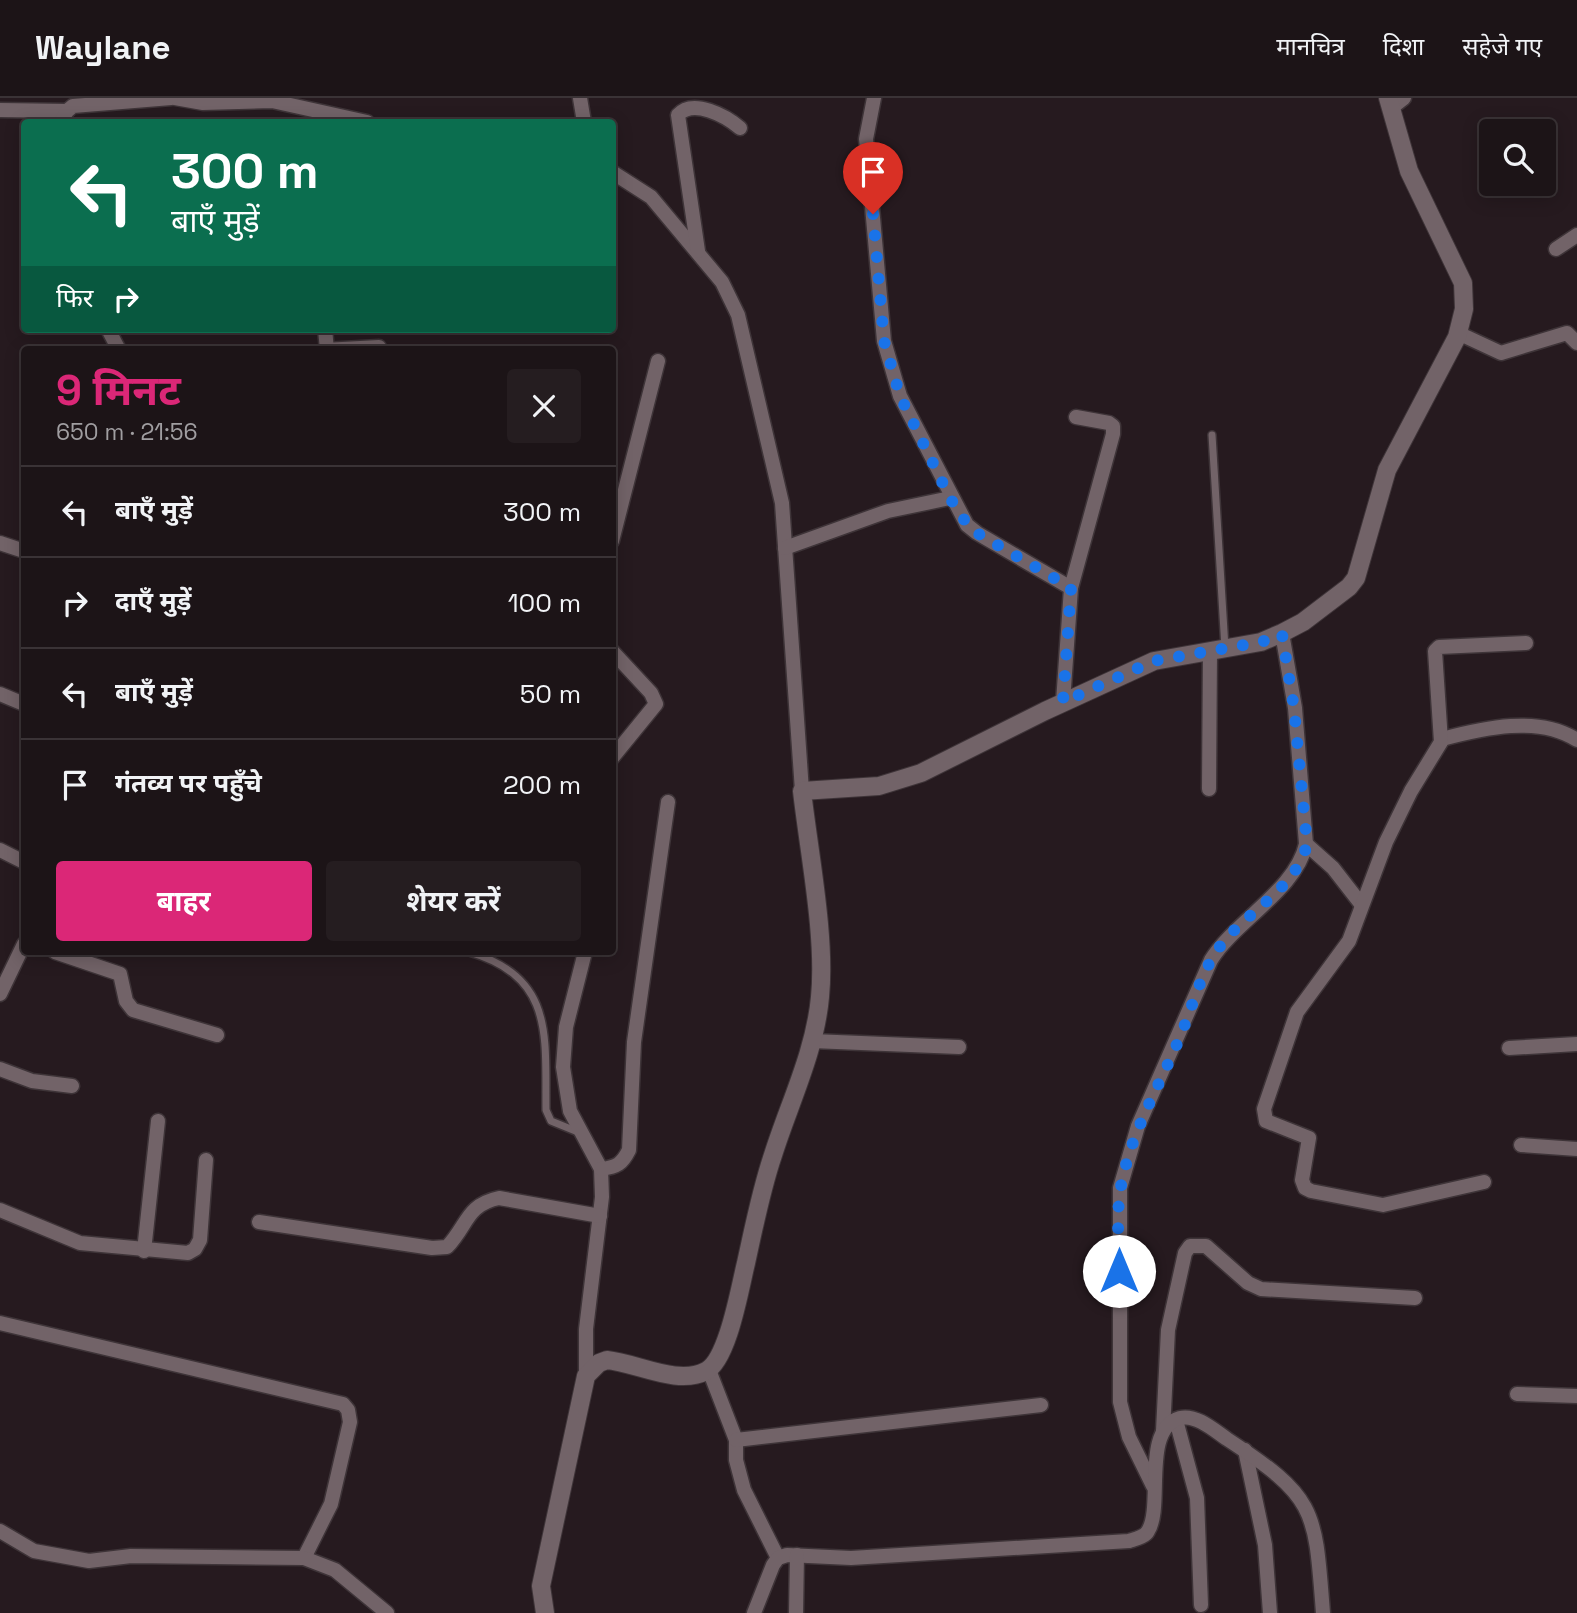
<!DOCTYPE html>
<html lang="hi">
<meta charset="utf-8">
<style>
body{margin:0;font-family:"Space Grotesk","Noto Sans Devanagari",sans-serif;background:#251d20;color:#f1f3f6;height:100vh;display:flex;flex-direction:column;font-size:26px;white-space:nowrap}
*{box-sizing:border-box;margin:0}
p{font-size:23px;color:#a09ea1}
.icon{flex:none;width:38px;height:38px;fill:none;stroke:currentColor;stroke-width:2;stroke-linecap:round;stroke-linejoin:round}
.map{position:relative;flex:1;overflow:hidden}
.drawer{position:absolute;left:21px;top:248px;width:595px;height:609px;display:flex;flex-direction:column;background:#1c1417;border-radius:7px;box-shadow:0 4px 18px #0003,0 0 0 2px #3a3336}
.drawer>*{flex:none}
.hud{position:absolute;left:21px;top:21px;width:595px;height:214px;border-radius:7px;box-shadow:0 4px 18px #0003,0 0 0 2px #3a3336;background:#0b6e4f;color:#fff;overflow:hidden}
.controls{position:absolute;left:1479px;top:21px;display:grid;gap:14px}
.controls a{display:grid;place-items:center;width:77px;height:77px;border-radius:7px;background:#1c1417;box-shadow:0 4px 18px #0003,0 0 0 2px #3a3336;font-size:35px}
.pin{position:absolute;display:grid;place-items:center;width:60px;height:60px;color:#fff;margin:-72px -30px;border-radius:50% 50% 50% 0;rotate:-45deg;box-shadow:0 0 7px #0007}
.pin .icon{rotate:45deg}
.me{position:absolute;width:77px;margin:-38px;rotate:0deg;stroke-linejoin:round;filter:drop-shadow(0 0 5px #0008)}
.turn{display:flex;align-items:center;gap:24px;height:147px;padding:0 35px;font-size:32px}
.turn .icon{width:91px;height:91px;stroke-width:2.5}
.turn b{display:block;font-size:49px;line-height:60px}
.then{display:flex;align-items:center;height:66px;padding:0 35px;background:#0003;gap:14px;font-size:26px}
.round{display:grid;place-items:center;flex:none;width:74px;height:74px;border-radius:7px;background:#251d20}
.head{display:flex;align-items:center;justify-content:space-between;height:119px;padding:0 35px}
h1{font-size:42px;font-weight:700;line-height:52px;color:#db2777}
.cta{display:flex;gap:14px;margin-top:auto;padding:14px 35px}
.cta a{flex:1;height:80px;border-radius:7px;background:#db2777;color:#fff;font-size:28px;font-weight:700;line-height:80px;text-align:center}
.cta a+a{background:#251d20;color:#f1f3f6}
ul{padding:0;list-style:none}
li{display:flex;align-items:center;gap:21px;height:91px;padding:0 35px;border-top:2px solid #3a3336}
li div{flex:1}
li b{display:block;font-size:26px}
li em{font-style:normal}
header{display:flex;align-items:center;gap:42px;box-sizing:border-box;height:98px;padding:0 35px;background:#1c1417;border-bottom:2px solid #3a3336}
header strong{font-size:33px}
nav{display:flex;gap:38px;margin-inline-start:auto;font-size:24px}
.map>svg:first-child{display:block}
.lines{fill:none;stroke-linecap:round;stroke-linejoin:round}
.service-casing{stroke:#3e3438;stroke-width:10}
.minor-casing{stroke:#3e3438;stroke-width:17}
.tertiary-casing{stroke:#3e3438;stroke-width:20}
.service{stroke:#726368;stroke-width:7}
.minor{stroke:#726368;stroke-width:14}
.tertiary{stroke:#726368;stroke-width:18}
.route{stroke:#1a73e8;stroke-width:12;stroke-dasharray:0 21.6}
</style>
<header>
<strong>Waylane</strong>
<nav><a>मानचित्र</a><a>दिशा</a><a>सहेजे गए</a></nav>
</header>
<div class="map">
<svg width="1577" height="1515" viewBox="0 0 1577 1515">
<rect width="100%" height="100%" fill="#261a1f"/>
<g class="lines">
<g class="service-casing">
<g id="service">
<polyline points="1212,337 1225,550"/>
<path d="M469 854C555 879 545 939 546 1012L551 1023 578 1034"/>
</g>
</g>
<g class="minor-casing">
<g id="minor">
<polyline points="175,0 203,5 272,3 367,24"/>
<polyline points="580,0 584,24"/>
<polyline points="874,0 866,41 884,243 900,298 967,427 977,435 1071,490"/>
<polyline points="1390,11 1404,0"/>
<polyline points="0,12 67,13"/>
<polyline points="61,24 67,13 73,8 171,0"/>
<polyline points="612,74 651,99 722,184 738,217 782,405 802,693"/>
<polyline points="1556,151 1577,137"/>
<path d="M698 153 678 17C693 0 726 18 740 30"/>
<polyline points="108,231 119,252"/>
<polyline points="325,231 327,252"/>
<polyline points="1458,235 1501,255 1567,235 1577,245"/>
<polyline points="324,252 379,249"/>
<polyline points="612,443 658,263"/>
<polyline points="0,445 24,453"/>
<polyline points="785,450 888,413 950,400"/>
<polyline points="612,553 651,595 656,606 612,660"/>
<polyline points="0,596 24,606"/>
<polyline points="1063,604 1071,490 1113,336 1113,328 1109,325 1076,319"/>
<path d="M1442 641C1483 630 1539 617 1577 642"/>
<polyline points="1209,691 1210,553"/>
<polyline points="1306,746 1333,770 1361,806"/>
<polyline points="0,752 24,764"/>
<polyline points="55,854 120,876 126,903 133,912 217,937"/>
<polyline points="585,854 566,929 563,969 570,1013 601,1071 602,1099 586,1231 586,1278"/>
<polyline points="0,896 24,846"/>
<polyline points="812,943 959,949"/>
<polyline points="1509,950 1577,946"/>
<polyline points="0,971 32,983 72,988"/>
<polyline points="1521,1047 1577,1051"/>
<path d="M601 1071C617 1069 622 1066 629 1052L634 944 668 704"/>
<polyline points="1484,1084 1383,1107 1311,1093 1305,1090 1302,1082 1309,1040 1266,1023 1264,1011 1297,914 1349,843 1386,744 1411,693 1441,644 1435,553 1439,549 1526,545"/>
<polyline points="0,1112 80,1145 188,1155 195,1151 200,1142 206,1062"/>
<path d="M259 1124 432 1150 447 1149C468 1127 466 1107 499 1100L600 1118"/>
<polyline points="144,1153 158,1023"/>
<polyline points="0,1225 343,1306 348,1312 350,1324 331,1406 304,1460"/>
<polyline points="709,1272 736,1342 736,1362 744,1392 778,1460"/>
<polyline points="1517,1296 1577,1298"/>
<polyline points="1176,1322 1197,1400 1201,1507"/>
<polyline points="1163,1333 1168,1232 1185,1155 1190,1148 1206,1148 1248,1185 1261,1191 1415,1200"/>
<polyline points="736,1342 1041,1307"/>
<polyline points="1245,1352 1265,1447 1270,1515"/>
<path d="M1153 1388 1129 1339 1120 1304V1090L1138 1028 1211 862C1235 823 1296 792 1306 746L1295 610 1282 535"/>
<polyline points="0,1433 34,1453 89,1463 131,1458 304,1460 335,1472 387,1515"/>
<path d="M754 1515 773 1467 778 1460 787 1457 851 1460 1129 1443C1135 1441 1145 1439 1148 1433 1164 1408 1141 1331 1180 1320 1196 1316 1214 1332 1227 1341 1317 1400 1315 1411 1323 1515"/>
<polyline points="796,1515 797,1457"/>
</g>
</g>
<g class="tertiary-casing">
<path id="tertiary" d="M545 1515 541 1488 586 1278 599 1265 607 1262C637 1265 678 1288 706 1273 728 1262 740 1189 746 1165 754 1129 761 1092 773 1057 789 1006 815 954 820 899 826 839 809 755 802 693L879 688 921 675 1045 613 1154 563 1261 544 1282 535 1303 524 1349 489 1356 480 1387 372 1457 239 1464 211 1463 185 1409 73 1388 0"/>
</g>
<use href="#service" class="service"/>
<use href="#minor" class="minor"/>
<use href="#tertiary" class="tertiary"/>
</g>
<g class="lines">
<path class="route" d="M873 116 884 243 900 298 950 400 967 426 977 435 1071 490 1063 604 1154 563 1261 544 1282 536 1294 610 1307 746C1296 792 1243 815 1218 851 1200 877 1192 910 1180 939 1159 989 1131 1034 1121 1088 1116 1115 1119 1145 1119 1173"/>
</g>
</svg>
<div class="controls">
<a><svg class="icon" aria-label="search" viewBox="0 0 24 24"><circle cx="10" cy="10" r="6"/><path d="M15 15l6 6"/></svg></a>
</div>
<div class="pin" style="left:873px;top:116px;background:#d93025"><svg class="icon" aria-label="arrive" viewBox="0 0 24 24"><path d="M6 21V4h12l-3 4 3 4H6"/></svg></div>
<svg class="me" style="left:1119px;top:1173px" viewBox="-20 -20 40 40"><circle r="19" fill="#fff"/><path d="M0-13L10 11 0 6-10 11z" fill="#1a73e8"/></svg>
<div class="hud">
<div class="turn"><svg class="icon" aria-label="left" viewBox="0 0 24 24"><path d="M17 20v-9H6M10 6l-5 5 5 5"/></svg><div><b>300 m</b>बाएँ मुड़ें</div></div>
<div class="then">फिर<svg class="icon" aria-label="right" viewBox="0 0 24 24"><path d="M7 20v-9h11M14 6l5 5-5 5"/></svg></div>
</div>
<section class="drawer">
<div class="head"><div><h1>9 मिनट</h1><p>650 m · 21:56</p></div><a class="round"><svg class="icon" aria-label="close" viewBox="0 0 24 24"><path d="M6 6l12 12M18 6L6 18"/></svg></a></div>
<ul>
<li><svg class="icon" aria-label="left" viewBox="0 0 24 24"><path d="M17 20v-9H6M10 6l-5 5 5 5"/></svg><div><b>बाएँ मुड़ें</b></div><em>300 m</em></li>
<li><svg class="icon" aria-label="right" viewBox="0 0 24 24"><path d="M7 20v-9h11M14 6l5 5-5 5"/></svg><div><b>दाएँ मुड़ें</b></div><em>100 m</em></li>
<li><svg class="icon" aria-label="left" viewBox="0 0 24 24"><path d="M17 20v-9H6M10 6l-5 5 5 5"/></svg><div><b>बाएँ मुड़ें</b></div><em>50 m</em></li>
<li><svg class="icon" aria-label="arrive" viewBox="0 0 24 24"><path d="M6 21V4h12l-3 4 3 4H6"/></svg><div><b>गंतव्य पर पहुँचे</b></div><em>200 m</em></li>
</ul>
<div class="cta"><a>बाहर</a><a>शेयर करें</a></div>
</section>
</div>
